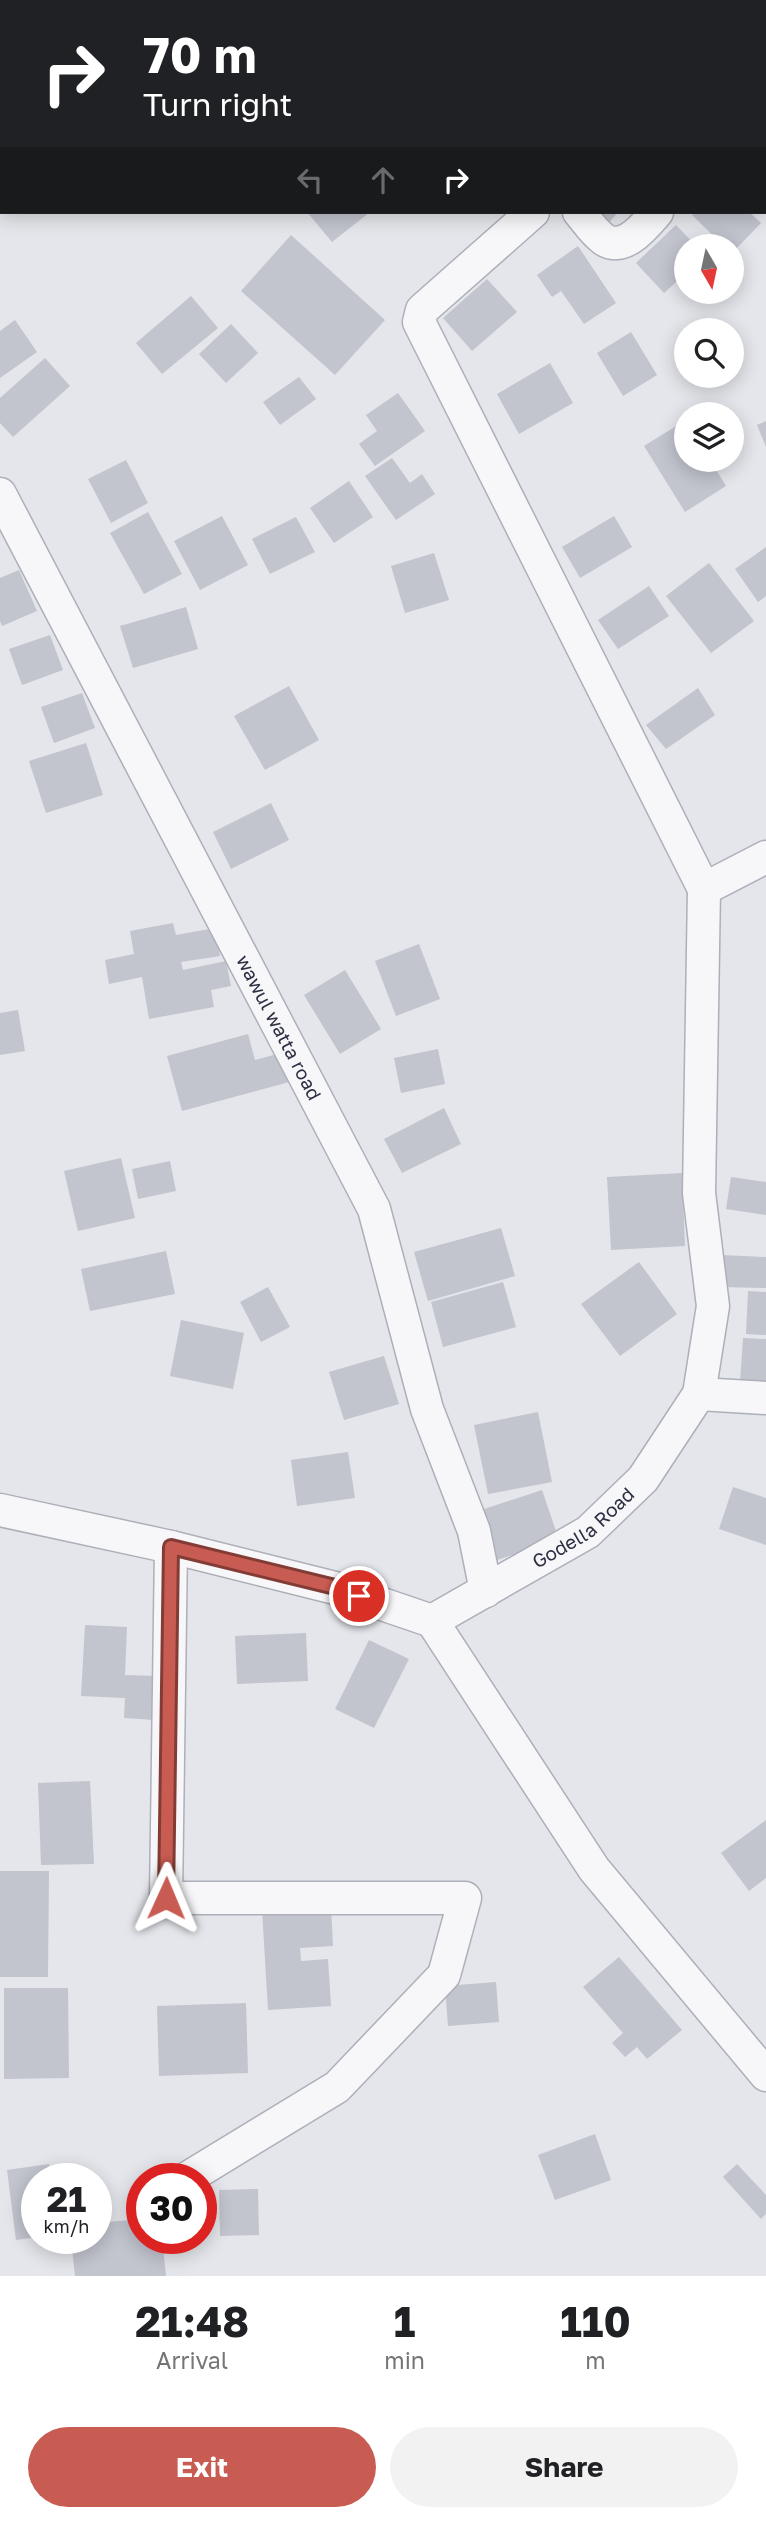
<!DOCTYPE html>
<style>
body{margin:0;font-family:"Golos Text",sans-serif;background:#f2f2f2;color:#202124;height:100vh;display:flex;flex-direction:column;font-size:26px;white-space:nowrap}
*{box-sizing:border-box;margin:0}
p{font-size:23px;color:#757577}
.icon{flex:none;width:38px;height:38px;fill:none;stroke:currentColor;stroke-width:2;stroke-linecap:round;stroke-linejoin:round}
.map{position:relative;height:2276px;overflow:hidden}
.drawer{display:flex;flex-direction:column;background:#fff;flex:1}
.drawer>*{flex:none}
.hud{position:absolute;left:0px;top:0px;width:766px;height:214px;box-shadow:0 4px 18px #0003;background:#202124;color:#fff;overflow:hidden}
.needle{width:46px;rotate:171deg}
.controls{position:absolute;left:674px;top:234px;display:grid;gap:14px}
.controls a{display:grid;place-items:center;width:70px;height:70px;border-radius:50%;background:#fff;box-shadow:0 4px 18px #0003;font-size:35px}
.speed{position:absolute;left:21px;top:2163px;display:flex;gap:14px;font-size:35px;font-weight:700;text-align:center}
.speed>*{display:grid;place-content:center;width:91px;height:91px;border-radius:50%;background:#fff;box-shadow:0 4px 18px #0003;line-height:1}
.speed small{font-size:18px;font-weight:400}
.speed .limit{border:10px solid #d22;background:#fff;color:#111}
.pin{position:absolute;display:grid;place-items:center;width:60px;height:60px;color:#fff;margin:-30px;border:4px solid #fff;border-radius:50%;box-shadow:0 2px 7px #0007}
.me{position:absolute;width:77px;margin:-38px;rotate:1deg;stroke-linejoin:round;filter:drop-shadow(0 0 5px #0008)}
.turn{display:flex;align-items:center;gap:24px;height:147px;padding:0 28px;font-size:32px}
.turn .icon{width:91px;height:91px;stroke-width:2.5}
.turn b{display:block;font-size:49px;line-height:60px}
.lanes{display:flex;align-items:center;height:66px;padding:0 28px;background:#0003;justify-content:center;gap:35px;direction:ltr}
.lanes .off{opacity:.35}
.eta{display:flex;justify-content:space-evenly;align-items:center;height:119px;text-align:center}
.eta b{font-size:42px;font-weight:700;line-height:49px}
.button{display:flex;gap:14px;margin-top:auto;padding:14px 28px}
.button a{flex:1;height:80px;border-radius:42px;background:#c85c52;color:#fff;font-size:28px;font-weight:700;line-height:80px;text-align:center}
.button a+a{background:#f2f2f2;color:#202124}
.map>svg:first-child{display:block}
.building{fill:#c2c4ce}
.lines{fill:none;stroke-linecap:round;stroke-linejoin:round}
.minor-casing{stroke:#adafb9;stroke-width:35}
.minor{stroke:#f7f7fa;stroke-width:32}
.route-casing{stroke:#823c35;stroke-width:18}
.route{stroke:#c85c52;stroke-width:12}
.labels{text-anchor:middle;stroke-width:5;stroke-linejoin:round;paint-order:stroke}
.street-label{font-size:19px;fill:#2d3043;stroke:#f4f5f9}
</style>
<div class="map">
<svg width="766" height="2276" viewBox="0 0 766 2276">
<rect width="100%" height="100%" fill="#e4e6eb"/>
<g class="building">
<polygon points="307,212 370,212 332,242"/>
<polygon points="591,212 618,212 607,225"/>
<polygon points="696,212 749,212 761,223 732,253 732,247 725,247 692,215"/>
<polygon points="676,225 697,247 686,247 686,273 664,293 636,263"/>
<polygon points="291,235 385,320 335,375 241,291"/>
<polygon points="578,246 616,303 584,324 561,291 552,297 537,275"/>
<polygon points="487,279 517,312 472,351 443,318"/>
<polygon points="191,296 218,328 162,374 136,343"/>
<polygon points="15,320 37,352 0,378 0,331"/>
<polygon points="231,324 258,353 226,383 199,354"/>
<polygon points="631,332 657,375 623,396 597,353"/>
<polygon points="45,358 70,386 13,437 0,423 0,398"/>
<polygon points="550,363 573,403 519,434 497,394"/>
<polygon points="299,377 316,399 280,425 263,402"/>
<polygon points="398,393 425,431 375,466 359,444 377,431 366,415"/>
<polygon points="686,420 686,460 710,460 726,486 685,512 644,446"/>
<polygon points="766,421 766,447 757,425"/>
<polygon points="392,458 410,483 422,474 435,494 396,520 365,476"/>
<polygon points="126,460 148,503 111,523 88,479"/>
<polygon points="349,481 373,517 334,543 310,508"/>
<polygon points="148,512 182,574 144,594 110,533"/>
<polygon points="222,516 248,565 200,590 174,541"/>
<polygon points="614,516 632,547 580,578 562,547"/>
<polygon points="296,517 315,552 270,574 252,539"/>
<polygon points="766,547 766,596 758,602 735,569"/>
<polygon points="434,553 449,600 405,613 391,566"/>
<polygon points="709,563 754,621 711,653 666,596"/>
<polygon points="19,570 37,611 2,626 0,621 0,578"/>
<polygon points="649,586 669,616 618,649 598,620"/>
<polygon points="186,607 198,649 133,668 120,626"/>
<polygon points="50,635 63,670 22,685 9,649"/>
<polygon points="289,686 319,740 265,770 234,716"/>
<polygon points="698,688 715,715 666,749 646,725"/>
<polygon points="82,693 95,728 54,743 41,707"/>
<polygon points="86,743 103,795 46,813 29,761"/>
<polygon points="271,803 289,840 231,869 213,832"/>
<polygon points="173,923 176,935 215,928 220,956 181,962 183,970 226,961 231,986 211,990 214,1007 149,1019 142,977 109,984 105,960 134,954 130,931"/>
<polygon points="419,944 440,999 396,1016 375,961"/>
<polygon points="345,970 381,1029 340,1054 304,995"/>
<polygon points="18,1010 25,1051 0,1055 0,1013"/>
<polygon points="248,1034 255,1060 285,1052 293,1081 182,1111 167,1056"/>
<polygon points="438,1049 445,1084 401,1093 394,1058"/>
<polygon points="444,1108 461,1144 402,1173 384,1139"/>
<polygon points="121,1158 135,1218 78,1231 64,1171"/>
<polygon points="170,1161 176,1191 138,1199 132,1169"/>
<polygon points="682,1173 685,1246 611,1250 607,1177"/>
<polygon points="731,1177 766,1182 766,1215 726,1209"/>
<polygon points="501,1228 515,1276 428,1301 414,1252"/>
<polygon points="166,1251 175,1294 90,1311 81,1269"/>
<polygon points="722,1255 766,1257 766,1288 721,1287"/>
<polygon points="639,1262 677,1314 620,1356 581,1304"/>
<polygon points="503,1282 516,1327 443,1347 431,1302"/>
<polygon points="268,1287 290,1327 261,1342 240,1302"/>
<polygon points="748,1291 766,1292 766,1335 746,1334"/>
<polygon points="181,1320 244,1333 233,1389 170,1376"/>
<polygon points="743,1338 766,1339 766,1384 740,1382"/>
<polygon points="384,1356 399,1404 344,1420 329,1372"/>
<polygon points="538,1412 552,1482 488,1494 474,1425"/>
<polygon points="348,1452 355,1498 297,1506 291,1460"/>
<polygon points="733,1487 766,1498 766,1545 719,1529"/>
<polygon points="542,1490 559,1540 494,1561 478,1511"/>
<polygon points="85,1625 127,1627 125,1675 156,1676 154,1720 124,1718 125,1698 81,1696"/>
<polygon points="306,1633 308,1681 237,1684 235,1636"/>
<polygon points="369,1640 409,1659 374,1728 335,1709"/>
<polygon points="90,1781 94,1864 41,1865 38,1783"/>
<polygon points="766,1820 766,1878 749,1891 721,1853"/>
<polygon points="0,1871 49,1871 48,1977 0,1977"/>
<polygon points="331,1905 333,1946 300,1948 301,1961 328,1959 331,2006 268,2010 262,1909"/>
<polygon points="619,1957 682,2030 647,2059 637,2047 625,2057 612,2043 623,2033 583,1987"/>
<polygon points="496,1982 499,2022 448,2026 445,1986"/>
<polygon points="4,1988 68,1988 69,2078 4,2079"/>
<polygon points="246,2003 248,2073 159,2076 157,2006"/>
<polygon points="595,2134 611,2180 555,2200 538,2155"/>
<polygon points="49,2164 51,2179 37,2179 37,2237 16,2240 7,2170"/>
<polygon points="737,2164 766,2195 766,2214 761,2219 723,2177"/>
<polygon points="258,2189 259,2235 220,2236 219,2190"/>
<polygon points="142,2219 142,2238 162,2238 166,2276 75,2276 71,2238 96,2238 96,2223"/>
</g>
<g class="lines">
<g class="minor-casing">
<g id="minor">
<polyline points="533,212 422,310 419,322 704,889"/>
<path d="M579 212C586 220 593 231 602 238 622 255 645 226 657 212"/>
<path id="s1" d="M0 494 374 1209 427 1409 474 1531 486 1591"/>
<polyline points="699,1394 766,1398"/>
<polyline points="0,1510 171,1547 335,1588 432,1621 594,1869 766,2075"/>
<polyline points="171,1547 166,1898 465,1898 444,1975 337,2087 186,2179"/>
<path id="s2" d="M432 1621 588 1532 643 1479 699 1394 713 1306 699 1193 704 889 766 857"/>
</g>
</g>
<use href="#minor" class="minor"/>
</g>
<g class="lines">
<g class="route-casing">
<polyline id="route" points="166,1898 171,1547 335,1587 359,1596"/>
</g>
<use href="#route" class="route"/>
</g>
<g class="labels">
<g class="street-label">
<text dy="7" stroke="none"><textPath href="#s1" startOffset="602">wawul watta road</textPath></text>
<text dy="7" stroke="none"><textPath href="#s2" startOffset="178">Godella Road</textPath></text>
</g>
</g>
</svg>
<div class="controls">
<a><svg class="needle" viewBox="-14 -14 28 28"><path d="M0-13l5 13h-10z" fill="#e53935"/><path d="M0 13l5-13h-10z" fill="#757577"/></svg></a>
<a><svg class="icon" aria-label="search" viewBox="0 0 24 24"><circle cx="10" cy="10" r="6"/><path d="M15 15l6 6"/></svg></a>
<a><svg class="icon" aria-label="layers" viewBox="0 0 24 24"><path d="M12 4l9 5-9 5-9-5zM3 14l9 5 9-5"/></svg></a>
</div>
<div class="speed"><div>21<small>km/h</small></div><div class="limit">30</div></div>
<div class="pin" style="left:359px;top:1596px;background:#d93025"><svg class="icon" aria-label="arrive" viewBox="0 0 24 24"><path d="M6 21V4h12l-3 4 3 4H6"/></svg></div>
<svg class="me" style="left:166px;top:1898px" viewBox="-20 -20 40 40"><path d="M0-17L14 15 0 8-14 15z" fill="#c85c52" stroke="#fff" stroke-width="4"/></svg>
<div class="hud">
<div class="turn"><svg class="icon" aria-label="right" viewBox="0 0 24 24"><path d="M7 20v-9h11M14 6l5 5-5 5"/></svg><div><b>70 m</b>Turn right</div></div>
<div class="lanes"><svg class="icon off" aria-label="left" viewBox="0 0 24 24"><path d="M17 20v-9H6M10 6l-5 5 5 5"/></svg><svg class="icon off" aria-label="ahead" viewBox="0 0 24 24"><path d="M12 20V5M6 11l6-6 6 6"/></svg><svg class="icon" aria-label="right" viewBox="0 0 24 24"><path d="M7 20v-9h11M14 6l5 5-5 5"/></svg></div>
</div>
</div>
<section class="drawer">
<div class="eta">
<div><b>21:48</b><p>Arrival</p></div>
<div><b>1</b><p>min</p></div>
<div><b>110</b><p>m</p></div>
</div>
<div class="button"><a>Exit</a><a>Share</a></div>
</section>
